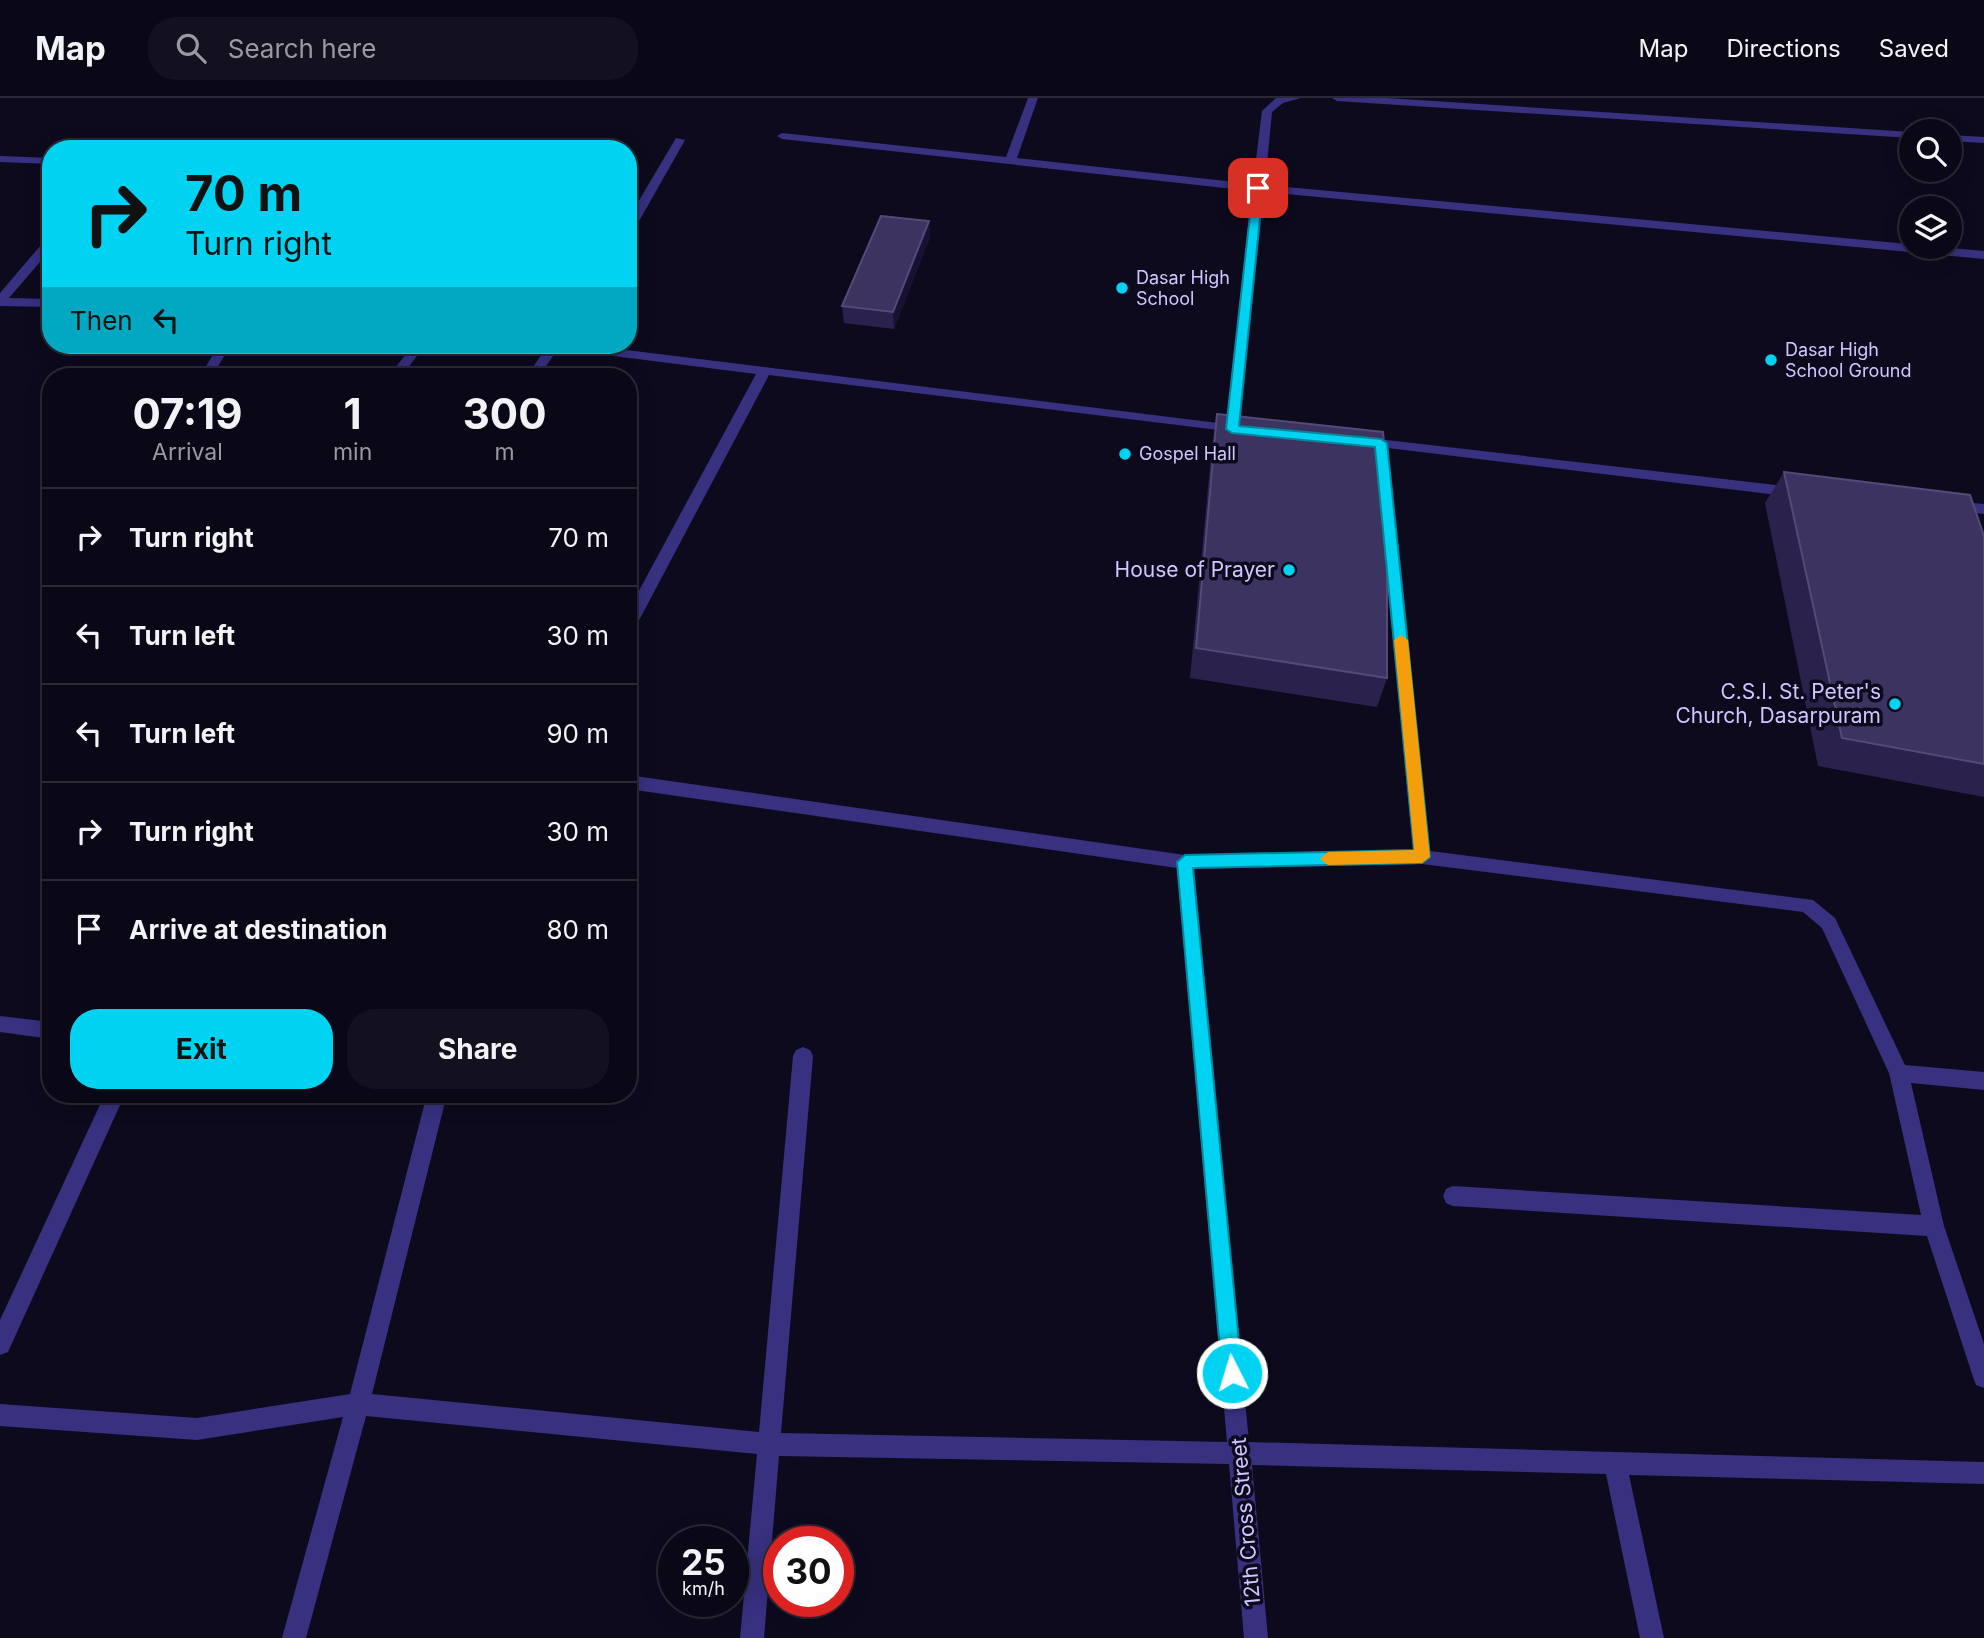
<!DOCTYPE html>
<style>
body{margin:0;font-family:Inter,sans-serif;background:#13111f;color:#f1f3f6;height:100vh;display:flex;flex-direction:column;font-size:26px;white-space:nowrap}
*{box-sizing:border-box;margin:0}
p{font-size:23px;color:#999aa1}
.icon{flex:none;width:38px;height:38px;fill:none;stroke:currentColor;stroke-width:2;stroke-linecap:round;stroke-linejoin:round}
.map{position:relative;flex:1;overflow:hidden}
.panel{position:absolute;left:42px;top:270px;width:595px;height:735px;display:flex;flex-direction:column;background:#0a0816;border-radius:28px;box-shadow:0 4px 18px #0003,0 0 0 2px #2a2935}
.panel>*{flex:none}
.top-card{position:absolute;left:42px;top:42px;width:595px;height:214px;border-radius:28px;box-shadow:0 4px 18px #0003,0 0 0 2px #2a2935;background:#00d3f2;color:#111;overflow:hidden}
.fabs{position:absolute;left:1899px;top:21px;display:grid;gap:14px}
.fabs a{display:grid;place-items:center;width:63px;height:63px;border-radius:50%;background:#0a0816;box-shadow:0 4px 18px #0003,0 0 0 2px #2a2935;font-size:35px}
.speed{position:absolute;left:658px;top:1428px;display:flex;gap:14px;font-size:35px;font-weight:700;text-align:center}
.speed>*{display:grid;place-content:center;width:91px;height:91px;border-radius:50%;background:#0a0816;box-shadow:0 4px 18px #0003,0 0 0 2px #2a2935;line-height:1}
.speed small{font-size:18px;font-weight:400}
.speed .limit{border:10px solid #d22;background:#fff;color:#111}
.pin{position:absolute;display:grid;place-items:center;width:60px;height:60px;color:#fff;margin:-30px;border-radius:14px;box-shadow:0 4px 10px #0006}
.me{position:absolute;width:77px;margin:-38px;rotate:355deg;stroke-linejoin:round;filter:drop-shadow(0 0 5px #0008)}
.turn{display:flex;align-items:center;gap:24px;height:147px;padding:0 28px;font-size:32px}
.turn .icon{width:91px;height:91px;stroke-width:2.5}
.turn b{display:block;font-size:49px;line-height:60px}
.then{display:flex;align-items:center;height:66px;padding:0 28px;background:#0003;gap:14px;font-size:26px}
.eta{display:flex;justify-content:space-evenly;align-items:center;height:119px;text-align:center}
.eta b{font-size:42px;font-weight:700;line-height:49px}
.primary-button{display:flex;gap:14px;margin-top:auto;padding:14px 28px}
.primary-button a{flex:1;height:80px;border-radius:28px;background:#00d3f2;color:#111;font-size:28px;font-weight:700;line-height:80px;text-align:center}
.primary-button a+a{background:#13111f;color:#f1f3f6}
ul{padding:0;list-style:none}
li{display:flex;align-items:center;gap:21px;height:98px;padding:0 28px;border-top:2px solid #2a2935}
li div{flex:1}
li b{display:block;font-size:26px}
li em{font-style:normal}
header{display:flex;align-items:center;gap:42px;box-sizing:border-box;height:98px;padding:0 35px;background:#0a0816;border-bottom:2px solid #2a2935}
header strong{font-size:33px}
nav{display:flex;gap:38px;margin-inline-start:auto;font-size:24px}
.search{width:490px;height:63px;background:#13111f;display:flex;align-items:center;gap:18px;box-sizing:border-box;padding:0 24px;border-radius:28px;color:#999aa1;font-size:26px}
.map>svg:first-child{display:block}
.lines{fill:none;stroke-linecap:round;stroke-linejoin:round}
.street{fill:#373180;fill-rule:evenodd}
.wall{fill:#2b214d}
.shaded-wall{fill:#181132}
.building{fill:#3d3360;stroke:#544a79;stroke-width:2}
.route{fill:#00d3f2;stroke:#00899d;stroke-width:2}
.slow{fill:#f59e0b}
.poi-dot{fill:#00d3f2;stroke:#0e0a1e;stroke-width:2.5}
.labels{text-anchor:middle;stroke-width:7;stroke-linejoin:round;paint-order:stroke}
.far-poi-label{font-size:18px;fill:#cfc7ff;stroke:#0e0a1e;text-anchor:start}
.poi-label{font-size:21px;fill:#cfc7ff;stroke:#0e0a1e;text-anchor:end}
.street-label{font-size:21px;fill:#cfc7ff;stroke:#0e0a1e}
</style>
<header>
<strong>Map</strong>
<div class="search"><svg class="icon" aria-label="search" viewBox="0 0 24 24"><circle cx="10" cy="10" r="6"/><path d="M15 15l6 6"/></svg>Search here</div>
<nav><a>Map</a><a>Directions</a><a>Saved</a></nav>
</header>
<div class="map">
<svg width="1984" height="1540" viewBox="0 0 1984 1540">
<rect width="100%" height="100%" fill="#0e0a1e"/>
<g class="lines">
<g class="street">
<polygon points="1028,0 1038,0 1017,60 1253,86 1262,13 1276,0 1301,0 1283,5 1272,14 1265,87 1984,153 1984,161 1264,94 1239,328 1245,332 1243,335 769,277 636,528 628,533 628,513 756,276 558,251 539,278 527,278 548,247 586,247 1226,326 1252,93 782,41 777,38 782,35 1006,59"/>
<polygon points="1332,0 1387,0 1911,34 1911,40 1337,3"/>
<polygon points="1950,37 1984,39 1984,45 1950,43"/>
<polygon points="676,40 685,42 634,132 628,135 628,121"/>
<polygon points="0,58 51,60 51,66 0,64"/>
<polygon points="51,139 51,151 9,200 51,201 51,209 0,208 0,195 47,140"/>
<polygon points="219,247 231,247 212,278 200,278"/>
<polygon points="413,247 425,247 402,278 389,278"/>
<polygon points="1360,339 1794,389 1801,394 1794,399 1355,346 1355,340"/>
<polygon points="1385,382 1392,387 1430,753 1813,802 1835,820 1905,967 1984,974 1984,992 1911,985 1944,1128 1984,1246 1984,1290 1976,1287 1973,1279 1927,1138 1453,1108 1446,1105 1443,1098 1446,1091 1453,1088 1921,1117 1889,975 1822,830 1803,814 1422,766 1194,771 1249,1344 1984,1364 1984,1386 1629,1377 1664,1540 1640,1540 1606,1376 1252,1367 1268,1540 1244,1540 1229,1366 779,1358 764,1540 740,1540 757,1356 366,1318 306,1540 282,1540 343,1319 197,1342 0,1328 0,1306 197,1320 350,1296 427,996 447,996 372,1296 759,1334 793,958 796,952 803,949 810,952 813,958 781,1335 1227,1344 1177,770 628,691 628,677 1185,757 1413,752 1378,387"/>
<polygon points="1951,403 1984,406 1984,416 1946,411 1946,405"/>
<polygon points="0,918 51,924 51,941 0,934"/>
<polygon points="105,996 125,996 8,1254 0,1257 0,1222"/>
</g>
</g>
<g class="wall">
<polygon points="929,123 930,139 894,231 844,225 842,208"/>
<polygon points="1217,316 1387,580 1377,609 1190,580 1212,347"/>
<polygon points="1784,374 1984,438 1984,699 1818,668 1765,405"/>
</g>
<polygon class="shaded-wall" points="929,123 930,139 894,231 893,214"/>
<g class="building">
<polygon points="881,118 929,123 893,214 842,208"/>
<polygon points="1217,316 1383,334 1387,379 1387,580 1196,550"/>
<polygon points="1784,374 1970,397 1984,438 1984,666 1842,640"/>
</g>
<polygon class="route" points="1258,87 1263,90 1239,328 1381,341 1387,345 1430,759 1422,765 1193,770 1242,1275 1239,1282 1232,1285 1225,1282 1222,1275 1177,764 1185,757 1414,752 1375,349 1232,335 1226,331 1253,90"/>
<polygon class="slow" points="1401,537 1408,542 1430,759 1422,765 1328,767 1320,761 1328,754 1414,752 1394,542"/>
<g class="poi-dot">
<circle cx="1122" cy="190" r="7"/>
<circle cx="1771" cy="262" r="7"/>
<circle cx="1125" cy="356" r="7"/>
<circle cx="1289" cy="472" r="7"/>
<circle cx="1895" cy="606" r="7"/>
</g>
<g class="labels">
<g class="far-poi-label">
<text x="1136" y="186">Dasar High<tspan x="1136" dy="21">School</tspan></text>
<text x="1785" y="258">Dasar High<tspan x="1785" dy="21">School Ground</tspan></text>
<text x="1139" y="362">Gospel Hall</text>
</g>
<g class="poi-label">
<text x="1275" y="479">House of Prayer</text>
<text x="1881" y="601">C.S.I. St. Peter's<tspan x="1881" dy="24">Church, Dasarpuram</tspan></text>
</g>
<g class="street-label">
<text transform="translate(1246 1424) rotate(-95)" y="7">12th Cross Street</text>
</g>
</g>
</svg>
<div class="fabs">
<a><svg class="icon" aria-label="search" viewBox="0 0 24 24"><circle cx="10" cy="10" r="6"/><path d="M15 15l6 6"/></svg></a>
<a><svg class="icon" aria-label="layers" viewBox="0 0 24 24"><path d="M12 4l9 5-9 5-9-5zM3 14l9 5 9-5"/></svg></a>
</div>
<div class="speed"><div>25<small>km/h</small></div><div class="limit">30</div></div>
<div class="pin" style="left:1258px;top:90px;background:#d93025"><svg class="icon" aria-label="arrive" viewBox="0 0 24 24"><path d="M6 21V4h12l-3 4 3 4H6"/></svg></div>
<svg class="me" style="left:1232px;top:1275px" viewBox="-20 -20 40 40"><circle r="17" fill="#00d3f2" stroke="#fff" stroke-width="3"/><path d="M0-11L8 9 0 5-8 9z" fill="#fff"/></svg>
<div class="top-card">
<div class="turn"><svg class="icon" aria-label="right" viewBox="0 0 24 24"><path d="M7 20v-9h11M14 6l5 5-5 5"/></svg><div><b>70 m</b>Turn right</div></div>
<div class="then">Then<svg class="icon" aria-label="left" viewBox="0 0 24 24"><path d="M17 20v-9H6M10 6l-5 5 5 5"/></svg></div>
</div>
<section class="panel">
<div class="eta">
<div><b>07:19</b><p>Arrival</p></div>
<div><b>1</b><p>min</p></div>
<div><b>300</b><p>m</p></div>
</div>
<ul>
<li><svg class="icon" aria-label="right" viewBox="0 0 24 24"><path d="M7 20v-9h11M14 6l5 5-5 5"/></svg><div><b>Turn right</b></div><em>70 m</em></li>
<li><svg class="icon" aria-label="left" viewBox="0 0 24 24"><path d="M17 20v-9H6M10 6l-5 5 5 5"/></svg><div><b>Turn left</b></div><em>30 m</em></li>
<li><svg class="icon" aria-label="left" viewBox="0 0 24 24"><path d="M17 20v-9H6M10 6l-5 5 5 5"/></svg><div><b>Turn left</b></div><em>90 m</em></li>
<li><svg class="icon" aria-label="right" viewBox="0 0 24 24"><path d="M7 20v-9h11M14 6l5 5-5 5"/></svg><div><b>Turn right</b></div><em>30 m</em></li>
<li><svg class="icon" aria-label="arrive" viewBox="0 0 24 24"><path d="M6 21V4h12l-3 4 3 4H6"/></svg><div><b>Arrive at destination</b></div><em>80 m</em></li>
</ul>
<div class="primary-button"><a>Exit</a><a>Share</a></div>
</section>
</div>
